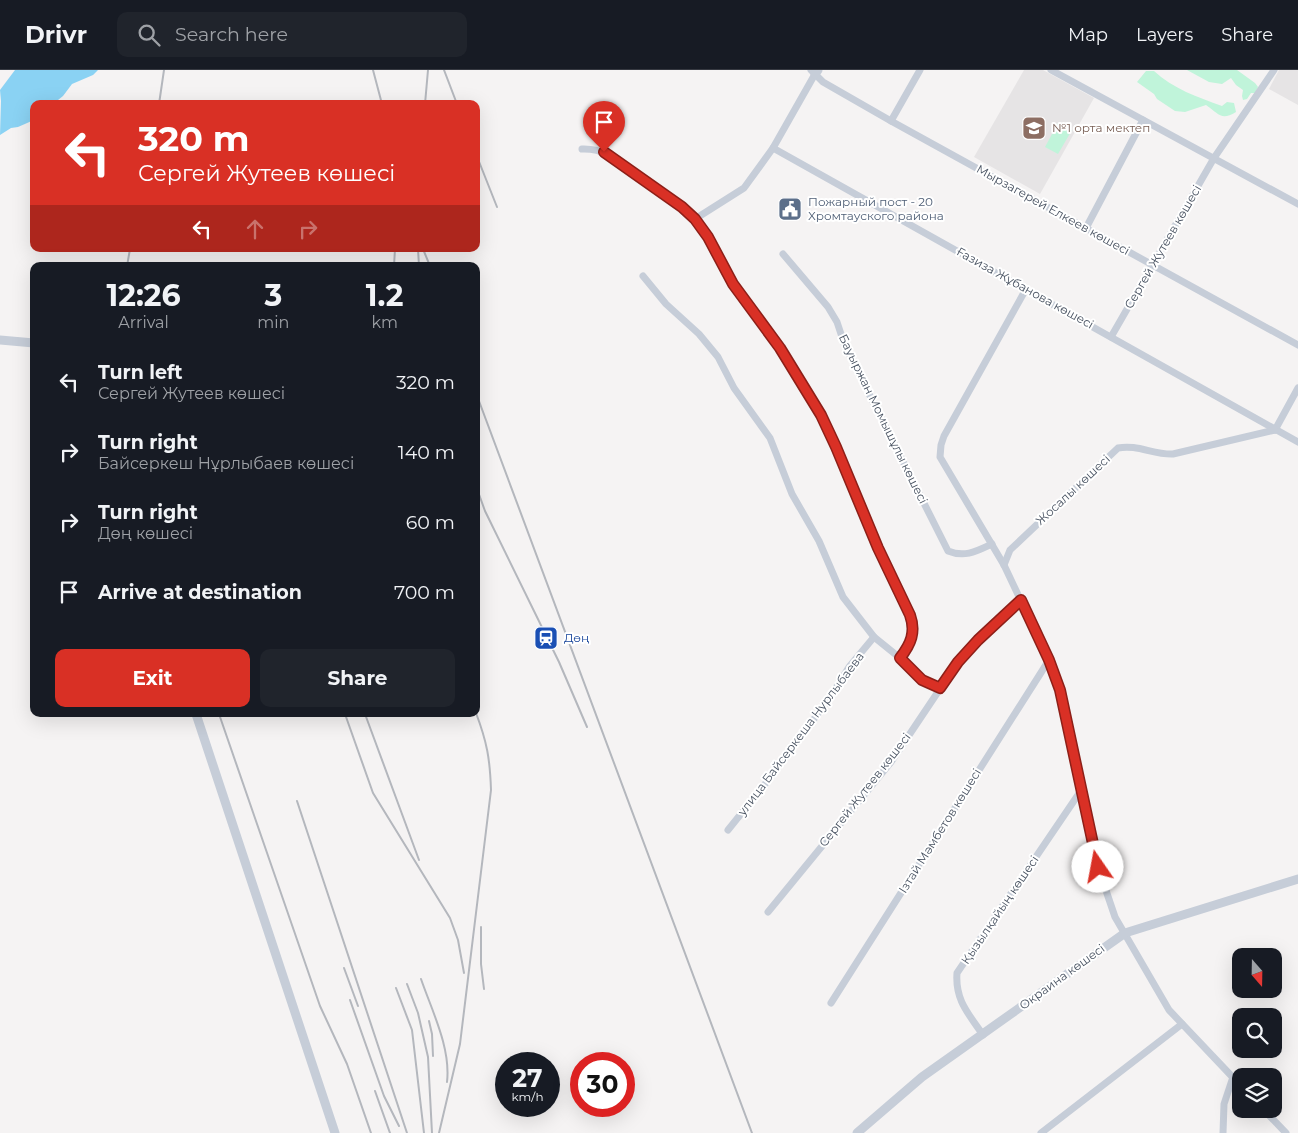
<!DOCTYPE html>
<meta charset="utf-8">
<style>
body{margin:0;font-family:Montserrat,sans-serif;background:#20242c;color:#f1f3f6;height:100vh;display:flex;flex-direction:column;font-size:19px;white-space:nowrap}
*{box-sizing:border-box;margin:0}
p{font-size:16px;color:#9ea1a6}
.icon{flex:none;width:28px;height:28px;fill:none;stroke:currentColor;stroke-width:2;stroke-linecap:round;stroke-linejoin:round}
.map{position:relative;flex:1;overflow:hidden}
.sheet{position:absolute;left:30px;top:192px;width:450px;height:455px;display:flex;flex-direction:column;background:#171b24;border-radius:10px;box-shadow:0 5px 20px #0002}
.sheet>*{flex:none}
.hud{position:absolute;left:30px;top:30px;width:450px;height:152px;border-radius:10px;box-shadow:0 5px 20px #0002;background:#d93025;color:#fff;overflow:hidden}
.needle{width:32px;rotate:160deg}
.tools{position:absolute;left:1232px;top:878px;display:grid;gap:10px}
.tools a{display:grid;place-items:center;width:50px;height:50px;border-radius:10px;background:#171b24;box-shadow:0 5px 20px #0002;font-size:25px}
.speed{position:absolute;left:495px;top:982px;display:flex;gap:10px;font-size:25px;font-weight:700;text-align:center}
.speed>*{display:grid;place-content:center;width:65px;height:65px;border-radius:50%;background:#171b24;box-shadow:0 5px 20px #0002;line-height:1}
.speed small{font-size:12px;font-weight:400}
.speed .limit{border:8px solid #d22;background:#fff;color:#111}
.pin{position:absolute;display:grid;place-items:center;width:42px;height:42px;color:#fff;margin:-51px -21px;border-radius:50% 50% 50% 0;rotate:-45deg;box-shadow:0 0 5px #0007}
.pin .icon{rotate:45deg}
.me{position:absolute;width:55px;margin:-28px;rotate:348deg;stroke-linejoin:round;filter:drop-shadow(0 0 4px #0008)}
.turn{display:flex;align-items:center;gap:18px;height:105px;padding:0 25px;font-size:22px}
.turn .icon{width:65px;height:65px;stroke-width:2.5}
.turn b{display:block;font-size:35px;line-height:42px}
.lanes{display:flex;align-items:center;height:48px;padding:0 25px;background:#0003;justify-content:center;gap:25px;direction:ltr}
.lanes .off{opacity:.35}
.eta{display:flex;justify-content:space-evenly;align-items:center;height:85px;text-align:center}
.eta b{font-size:30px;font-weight:700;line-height:35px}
.button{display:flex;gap:10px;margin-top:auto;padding:10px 25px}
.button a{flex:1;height:58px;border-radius:10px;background:#d93025;color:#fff;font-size:20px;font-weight:700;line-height:58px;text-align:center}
.button a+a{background:#20242c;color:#f1f3f6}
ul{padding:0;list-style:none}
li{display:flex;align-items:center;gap:15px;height:70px;padding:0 25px}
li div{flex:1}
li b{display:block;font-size:19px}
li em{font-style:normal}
header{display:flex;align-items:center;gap:30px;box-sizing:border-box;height:70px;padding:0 25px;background:#171b24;border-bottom:1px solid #363941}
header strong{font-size:24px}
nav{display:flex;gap:28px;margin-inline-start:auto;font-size:18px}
.search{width:350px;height:45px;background:#20242c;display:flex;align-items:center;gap:12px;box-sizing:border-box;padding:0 18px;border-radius:10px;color:#9ea1a6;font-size:19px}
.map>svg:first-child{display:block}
.education{fill:#e6e4e5}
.green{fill:#c0f4da}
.water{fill:#8ad2f3}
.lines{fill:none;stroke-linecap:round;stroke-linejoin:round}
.minor{stroke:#c6cdd8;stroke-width:7}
.tertiary{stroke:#c6cdd8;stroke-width:9}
.rail{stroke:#b4b7bd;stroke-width:2}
.route-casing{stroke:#8d1f18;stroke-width:12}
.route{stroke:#d93025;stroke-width:9}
.labels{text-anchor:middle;stroke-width:4;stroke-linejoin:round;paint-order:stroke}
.education-label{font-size:12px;fill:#785e54;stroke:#fff;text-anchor:start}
.service-label{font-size:12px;fill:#4e5e75;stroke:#fff;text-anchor:start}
.street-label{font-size:12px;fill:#495362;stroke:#fff}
.transit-label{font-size:12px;fill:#164399;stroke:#fff;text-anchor:start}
</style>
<header>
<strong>Drivr</strong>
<div class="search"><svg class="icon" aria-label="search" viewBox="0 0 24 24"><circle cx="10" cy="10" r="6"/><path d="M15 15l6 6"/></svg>Search here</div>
<nav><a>Map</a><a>Layers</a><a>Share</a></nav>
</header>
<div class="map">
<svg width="1298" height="1063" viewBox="0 0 1298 1063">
<rect width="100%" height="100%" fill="#f5f3f3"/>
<g class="education">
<polygon points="1024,0 1043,0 1094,28 1040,124 974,87"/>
<polygon points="1279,0 1298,0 1298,35 1269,19"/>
</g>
<g class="green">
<polygon points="1187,0 1237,0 1255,13 1258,17 1255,23 1251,23 1247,29 1243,30 1242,26 1243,20 1236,15 1231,8 1222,14 1209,12"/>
<path d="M1146 1H1154C1173 19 1198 27 1222 36L1227 32 1234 33 1236 42C1221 51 1219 44 1206 35L1185 42 1175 41 1157 29 1154 24 1137 12Z"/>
<polygon points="1058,53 1072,60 1058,84 1045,77"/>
</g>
<polygon class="water" points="15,0 98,0 93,5 72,14 63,26 53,34 34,34 34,50 18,57 11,58 0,65 1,31 0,20"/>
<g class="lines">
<g class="minor">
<polyline points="811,0 823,12 891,51 1298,275"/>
<polyline points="1051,0 1298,134"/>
<polyline points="891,51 920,0"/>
<polyline points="773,78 1298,372"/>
<path d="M582 79C608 78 621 94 640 108 658 122 679 132 695 149 712 167 720 192 733 214 741 225 750 236 758 247 781 278 803 311 821 345 855 410 876 481 910 545 916 563 911 574 900 588"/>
<polyline points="695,149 744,118 773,78 815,4"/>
<polyline points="1086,158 1143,50"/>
<path d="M783 184 828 237 837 252 845 276 948 481C965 488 977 481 992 474"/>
<polyline points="643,206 666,234 699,264 718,287 734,318 770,368 792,424 819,471 843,527 874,567 900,588 922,610 940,618"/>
<polyline points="1026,219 944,366 941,375 940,387 1004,495 1049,590 1060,620 1068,655 1098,797 1115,847 1169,940 1241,1016"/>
<polyline points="1111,267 1214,88 1274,0"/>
<polyline points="1275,360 1298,318"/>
<path d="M1004 495 1010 480 1118 378C1137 374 1154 385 1173 384L1275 360"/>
<polyline points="728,760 769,709 829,629 849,597 874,567"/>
<polyline points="768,842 891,692 958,592 979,570 1021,530"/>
<polyline points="831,933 1049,590"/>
<path d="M983 965C968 943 955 930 957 903L1082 719"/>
<polyline points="1263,1039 1286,1063"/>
<polyline points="1041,1063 1182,954"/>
<polyline points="1223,1063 1224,1034 1233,1007"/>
</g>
<g class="tertiary">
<polyline points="815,4 818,0"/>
<polyline points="0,270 34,273"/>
<polyline points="196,644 335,1063"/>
<polyline points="857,1063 922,1007 1125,863 1298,809"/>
</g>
<g class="rail">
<polyline points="373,0 382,34"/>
<polyline points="444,0 457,34"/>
<polyline points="159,34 164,0"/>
<polyline points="425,34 428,0"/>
<polyline points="476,84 497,137"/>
<polyline points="418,179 419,196"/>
<polyline points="423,179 430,196"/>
<polyline points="127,196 130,179"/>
<polyline points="394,196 395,179"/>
<polyline points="476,323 752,1063"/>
<polyline points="476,416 485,441 559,592 587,657"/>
<polyline points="219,644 320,936 347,994 371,1063"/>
<polyline points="345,644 373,723 450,848 458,870 464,903"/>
<polyline points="365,644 419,790"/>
<polyline points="297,731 407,1063"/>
<polyline points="481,857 481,894 484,919"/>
<polyline points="344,898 358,936"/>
<path d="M421 909C432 941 451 978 447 1012"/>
<polyline points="407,914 418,943 428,987 432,1063"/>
<polyline points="396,918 412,960 424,1063"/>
<polyline points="350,930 384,1026 399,1056"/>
<polyline points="429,951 432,964 433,986"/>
<polyline points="375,1021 390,1063"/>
<path d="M439 1063 460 974 491 720C490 689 487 672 476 643"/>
</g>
</g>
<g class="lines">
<g class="route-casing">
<path id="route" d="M604 82 682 137 695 149 708 167 733 214 780 278 821 345 836 377 878 478 910 545C916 562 911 574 900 588L922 610 940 618 958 592 978 570 1021 530 1049 590 1060 620 1098 797"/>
</g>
<use href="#route" class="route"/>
</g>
<defs>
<g id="school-square" transform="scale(1.25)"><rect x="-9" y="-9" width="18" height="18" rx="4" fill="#8d6e63" stroke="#fff"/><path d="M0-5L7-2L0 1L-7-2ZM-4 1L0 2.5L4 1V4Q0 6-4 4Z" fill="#fff"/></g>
<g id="civic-square" transform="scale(1.25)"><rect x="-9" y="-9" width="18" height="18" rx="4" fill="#5c6f8a" stroke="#fff"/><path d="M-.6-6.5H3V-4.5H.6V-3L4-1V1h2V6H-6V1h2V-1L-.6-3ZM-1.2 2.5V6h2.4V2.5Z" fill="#fff"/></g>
<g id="station-square" transform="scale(1.25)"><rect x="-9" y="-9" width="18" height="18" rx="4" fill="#1a4fb4" stroke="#fff"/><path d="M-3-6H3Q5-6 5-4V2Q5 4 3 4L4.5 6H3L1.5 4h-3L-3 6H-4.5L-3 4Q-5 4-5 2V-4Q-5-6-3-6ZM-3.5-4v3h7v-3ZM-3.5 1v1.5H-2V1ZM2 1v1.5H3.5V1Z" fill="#fff"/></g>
</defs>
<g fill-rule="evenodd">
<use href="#school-square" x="1034" y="58"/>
<use href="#civic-square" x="790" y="139"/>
<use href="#station-square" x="546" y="568"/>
</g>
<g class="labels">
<g class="education-label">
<text x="1052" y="62">№1 орта мектеп</text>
</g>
<g class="service-label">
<text x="808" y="136">Пожарный пост - 20<tspan x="808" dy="14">Хромтауского района</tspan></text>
</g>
<g class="street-label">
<text transform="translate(1053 140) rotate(29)" y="4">Мырзагерей Елкеев көшесі</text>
<text transform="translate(1163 177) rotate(-60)" y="4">Сергей Жутеев көшесі</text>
<text transform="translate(1025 218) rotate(29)" y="4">Ғазиза Жұбанова көшесі</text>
<text transform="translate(883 349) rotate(64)" y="4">Бауыржан Момышұлы көшесі</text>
<text transform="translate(1073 420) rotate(-43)" y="4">Жосалы көшесі</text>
<text transform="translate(801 664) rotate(-53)" y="4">улица Байсеркеша Нурлыбаева</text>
<text transform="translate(865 720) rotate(-52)" y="4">Сергей Жутеев көшесі</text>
<text transform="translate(940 761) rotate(-58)" y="4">Ізтай Мәмбетов көшесі</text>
<text transform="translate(1000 840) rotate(-56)" y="4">Қызылқайың көшесі</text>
<text transform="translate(1062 907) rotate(-36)" y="4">Окраина көшесі</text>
</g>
<g class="transit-label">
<text x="564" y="572">Дөң</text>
</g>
</g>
</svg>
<div class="tools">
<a><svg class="needle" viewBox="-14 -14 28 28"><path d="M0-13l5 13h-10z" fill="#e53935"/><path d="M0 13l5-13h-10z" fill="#9ea1a6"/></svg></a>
<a><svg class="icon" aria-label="search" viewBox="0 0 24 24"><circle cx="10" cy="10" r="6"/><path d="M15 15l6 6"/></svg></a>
<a><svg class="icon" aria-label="layers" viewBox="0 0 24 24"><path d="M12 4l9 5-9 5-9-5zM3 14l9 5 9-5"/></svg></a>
</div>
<div class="speed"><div>27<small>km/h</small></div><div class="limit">30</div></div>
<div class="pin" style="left:604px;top:82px;background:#d93025"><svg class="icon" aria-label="arrive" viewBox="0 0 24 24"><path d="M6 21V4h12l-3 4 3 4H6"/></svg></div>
<svg class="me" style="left:1098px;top:797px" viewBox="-20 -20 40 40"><circle r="19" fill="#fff"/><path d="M0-13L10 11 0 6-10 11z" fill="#d93025"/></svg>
<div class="hud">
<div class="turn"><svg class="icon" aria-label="left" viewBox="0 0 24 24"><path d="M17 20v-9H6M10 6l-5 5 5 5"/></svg><div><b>320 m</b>Сергей Жутеев көшесі</div></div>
<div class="lanes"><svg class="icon" aria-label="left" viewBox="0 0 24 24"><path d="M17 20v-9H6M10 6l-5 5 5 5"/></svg><svg class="icon off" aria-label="ahead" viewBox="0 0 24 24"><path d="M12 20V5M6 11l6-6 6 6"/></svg><svg class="icon off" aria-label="right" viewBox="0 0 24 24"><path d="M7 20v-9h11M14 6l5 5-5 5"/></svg></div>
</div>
<section class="sheet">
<div class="eta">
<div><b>12:26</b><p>Arrival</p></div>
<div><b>3</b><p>min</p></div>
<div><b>1.2</b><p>km</p></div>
</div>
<ul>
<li><svg class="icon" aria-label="left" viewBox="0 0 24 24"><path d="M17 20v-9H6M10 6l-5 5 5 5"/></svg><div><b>Turn left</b><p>Сергей Жутеев көшесі</p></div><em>320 m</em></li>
<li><svg class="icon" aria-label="right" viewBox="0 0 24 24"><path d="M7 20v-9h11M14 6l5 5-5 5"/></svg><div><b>Turn right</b><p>Байсеркеш Нұрлыбаев көшесі</p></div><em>140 m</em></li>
<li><svg class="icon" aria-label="right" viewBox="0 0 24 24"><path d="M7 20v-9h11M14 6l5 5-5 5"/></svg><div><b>Turn right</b><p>Дөң көшесі</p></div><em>60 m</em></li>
<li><svg class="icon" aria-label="arrive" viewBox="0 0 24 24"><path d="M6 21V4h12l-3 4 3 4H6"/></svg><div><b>Arrive at destination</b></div><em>700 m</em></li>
</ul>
<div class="button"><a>Exit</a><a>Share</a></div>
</section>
</div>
